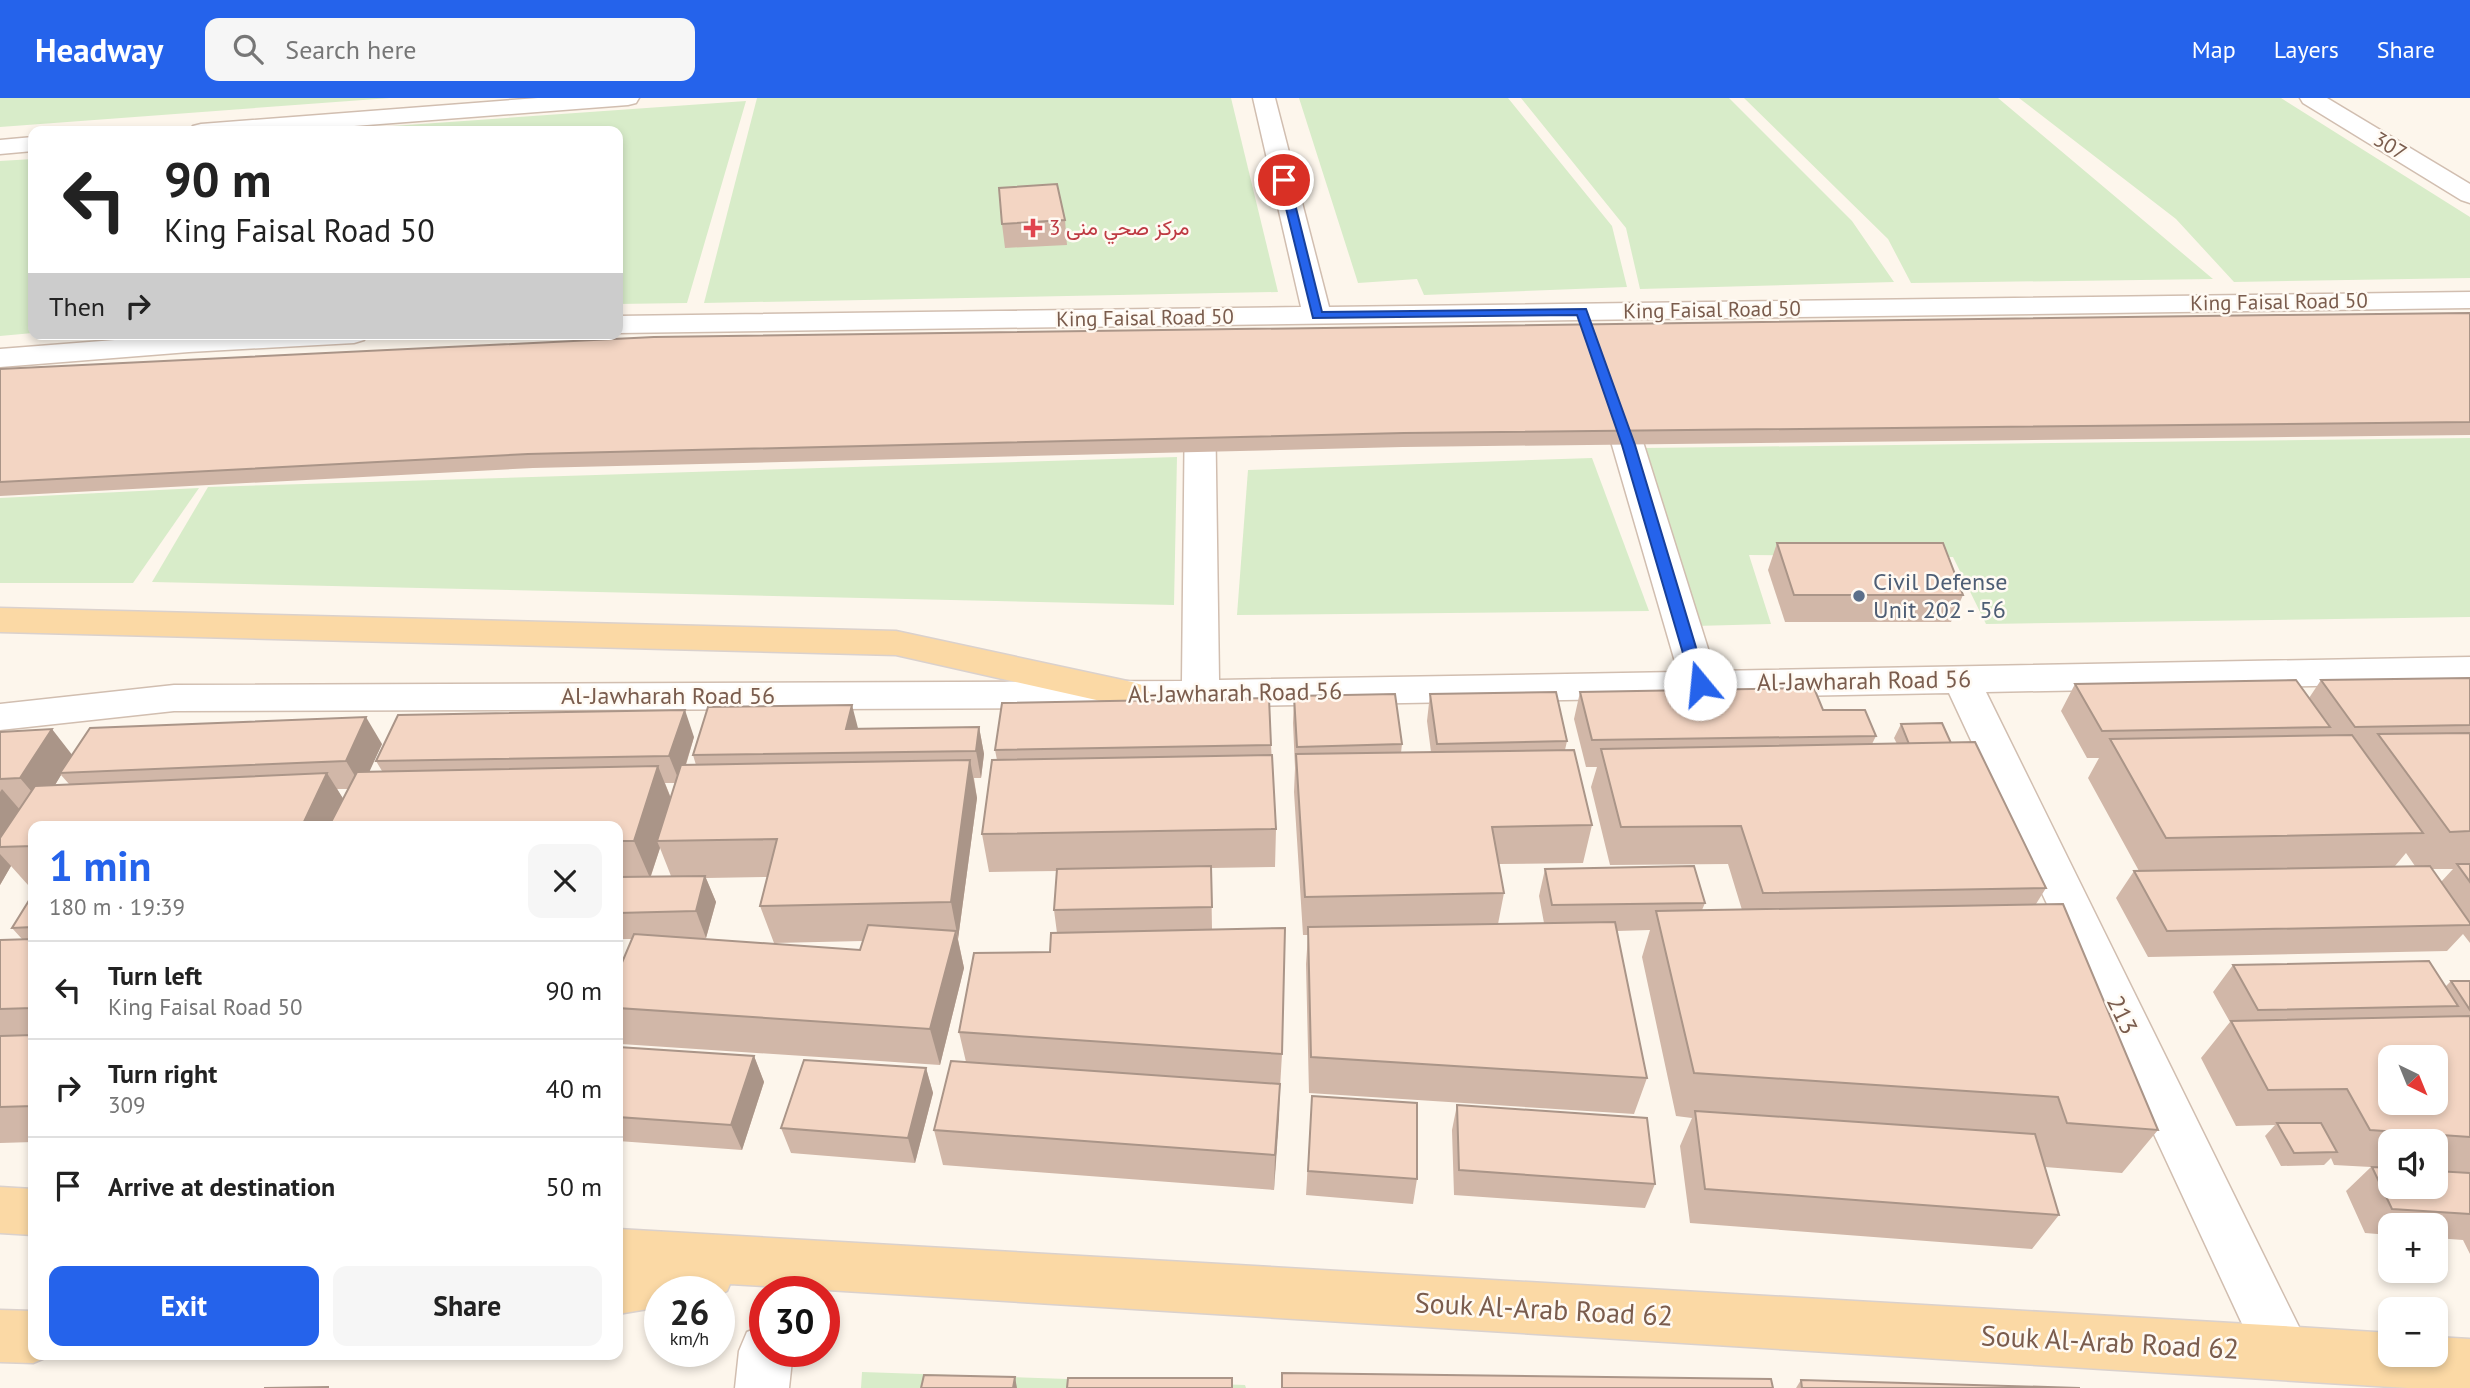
<!DOCTYPE html>
<meta charset="utf-8">
<style>
body{margin:0;font-family:"PT Sans",Vazirmatn,sans-serif;background:#f6f6f6;color:#222;height:100vh;display:flex;flex-direction:column;font-size:26px;white-space:nowrap}
*{box-sizing:border-box;margin:0}
p{font-size:23px;color:#767676}
.icon{flex:none;width:38px;height:38px;fill:none;stroke:currentColor;stroke-width:2;stroke-linecap:round;stroke-linejoin:round}
.map{position:relative;flex:1;overflow:hidden}
.sheet{position:absolute;left:28px;top:723px;width:595px;height:539px;display:flex;flex-direction:column;background:#fff;border-radius:14px;box-shadow:0 4px 10px #0003}
.sheet>*{flex:none}
.top-card{position:absolute;left:28px;top:28px;width:595px;height:214px;border-radius:14px;box-shadow:0 4px 10px #0003;background:#fff;color:#222;overflow:hidden}
.needle{width:46px;rotate:137deg}
.controls{position:absolute;left:2378px;top:947px;display:grid;gap:14px}
.controls a{display:grid;place-items:center;width:70px;height:70px;border-radius:14px;background:#fff;box-shadow:0 4px 10px #0003;font-size:35px}
.speed{position:absolute;left:644px;top:1178px;display:flex;gap:14px;font-size:35px;font-weight:700;text-align:center}
.speed>*{display:grid;place-content:center;width:91px;height:91px;border-radius:50%;background:#fff;box-shadow:0 4px 10px #0003;line-height:1}
.speed small{font-size:18px;font-weight:400}
.speed .limit{border:10px solid #d22;background:#fff;color:#111}
.pin{position:absolute;display:grid;place-items:center;width:60px;height:60px;color:#fff;margin:-30px;border:4px solid #fff;border-radius:50%;box-shadow:0 2px 7px #0007}
.me{position:absolute;width:77px;margin:-38px;rotate:343deg;stroke-linejoin:round;filter:drop-shadow(0 0 5px #0008)}
.turn{display:flex;align-items:center;gap:24px;height:147px;padding:0 21px;font-size:32px}
.turn .icon{width:91px;height:91px;stroke-width:2.5}
.turn b{display:block;font-size:49px;line-height:60px}
.then{display:flex;align-items:center;height:66px;padding:0 21px;background:#0003;gap:14px;font-size:26px}
.round{display:grid;place-items:center;flex:none;width:74px;height:74px;border-radius:14px;background:#f6f6f6}
.headline{display:flex;align-items:center;justify-content:space-between;height:119px;padding:0 21px}
h1{font-size:42px;font-weight:700;line-height:52px;color:#2563eb}
.button{display:flex;gap:14px;margin-top:auto;padding:14px 21px}
.button a{flex:1;height:80px;border-radius:14px;background:#2563eb;color:#fff;font-size:28px;font-weight:700;line-height:80px;text-align:center}
.button a+a{background:#f6f6f6;color:#222}
ul{padding:0;list-style:none}
li{display:flex;align-items:center;gap:21px;height:98px;padding:0 21px;border-top:2px solid #e0e0e0}
li div{flex:1}
li b{display:block;font-size:26px}
li em{font-style:normal}
header{display:flex;align-items:center;gap:42px;box-sizing:border-box;height:98px;padding:0 35px;background:#2563eb;color:#fff}
header strong{font-size:33px}
nav{display:flex;gap:38px;margin-inline-start:auto;font-size:24px}
.search{width:490px;height:63px;background:#f6f6f6;display:flex;align-items:center;gap:18px;box-sizing:border-box;padding:0 24px;border-radius:14px;color:#767676;font-size:26px}
.map>svg:first-child{display:block}
.green{fill:#d8ecc9}
.lines{fill:none;stroke-linecap:round;stroke-linejoin:round}
.minor-casing{stroke:#d1beb0;stroke-width:3}
.major-casing{stroke:#dad1cd;stroke-width:3}
.minor{fill:#fff;fill-rule:evenodd}
.major{fill:#fbd9a5;fill-rule:evenodd}
.wall{fill:#d1b7a8;fill-rule:evenodd}
.shaded-wall{fill:#aa9588}
.building{fill:#f3d5c3;stroke:#aa9588;stroke-width:2;fill-rule:evenodd}
.route{fill:#2563eb;stroke:#184099;stroke-width:2}
.health-dot{fill:#e0444e;stroke:#fffaf3;stroke-width:2.5}
.service-dot{fill:#5c6f8a;stroke:#fffaf3;stroke-width:2.5}
.labels{text-anchor:middle;stroke-width:5;stroke-linejoin:round;paint-order:stroke}
.far-street-label{font-size:21px;fill:#7a5c4d;stroke:#fffaf3}
.far-health-label{font-size:21px;fill:#be3a42;stroke:#fffaf3;text-anchor:start}
.service-label{font-size:24px;fill:#4e5e75;stroke:#fffaf3;text-anchor:start}
.street-label{font-size:24px;fill:#7a5c4d;stroke:#fffaf3}
.near-street-label{font-size:28px;fill:#7a5c4d;stroke:#fffaf3}
</style>
<header>
<strong>Headway</strong>
<div class="search"><svg class="icon" aria-label="search" viewBox="0 0 24 24"><circle cx="10" cy="10" r="6"/><path d="M15 15l6 6"/></svg>Search here</div>
<nav><a>Map</a><a>Layers</a><a>Share</a></nav>
</header>
<div class="map">
<svg width="2470" height="1290" viewBox="0 0 2470 1290">
<rect width="100%" height="100%" fill="#fdf6ec"/>
<g class="green">
<polygon points="0,0 390,0 0,29"/>
<polygon points="757,0 1231,0 1278,194 704,205"/>
<polygon points="1299,0 1508,0 1612,128 1627,189 1424,197 1417,181 1358,185"/>
<polygon points="1521,0 1729,0 1852,123 1894,184 1640,191 1626,130"/>
<polygon points="1744,0 1998,0 2213,181 1911,185 1888,141"/>
<polygon points="2019,0 2281,0 2470,119 2470,180 2234,184 2176,121"/>
<polygon points="746,3 687,205 618,206 618,33 376,33 378,29"/>
<polygon points="33,61 33,235 0,238 0,63"/>
<polygon points="2470,340 2470,519 1986,526 1953,459 1749,457 1771,526 1695,528 1645,350"/>
<polygon points="1177,359 1174,507 152,484 208,389"/>
<polygon points="1592,360 1649,513 1237,517 1248,372"/>
<polygon points="199,390 133,485 0,485 0,400"/>
<polygon points="862,1274 1245,1287 1246,1290 861,1290"/>
</g>
<g class="lines">
<g class="minor-casing">
<g id="minor">
<polygon points="538,0 639,0 636,5 628,7 289,33 189,33 193,28 201,26"/>
<polygon points="1253,0 1275,0 1329,209 2470,194 2470,210 618,235 618,218 1301,209"/>
<polygon points="2300,0 2327,0 2470,86 2470,105 2461,102 2303,5"/>
<polygon points="33,39 33,53 0,56 0,42"/>
<polygon points="191,236 368,236 364,242 354,245 189,254 0,269 0,251"/>
<polygon points="1610,289 1621,292 1625,298 1644,347 1715,573 2470,559 2470,585 1986,594 2302,1235 2310,1254 2302,1273 2283,1280 2264,1273 1949,595 1132,610 174,613 0,632 0,606 174,587 1182,583 1185,303 1189,297 1200,294 1211,297 1215,303 1219,582 1678,574 1612,347 1595,298 1599,292"/>
<polygon points="765,1227 765,1253 793,1253 789,1290 735,1290 739,1253 747,1234"/>
</g>
</g>
<g class="major-casing">
<g id="major">
<polygon points="0,510 896,533 1132,584 1145,588 1151,597 1145,606 1132,610 896,557 0,534"/>
<polygon points="0,1089 33,1091 33,1137 0,1135"/>
<polygon points="618,1131 2283,1228 2390,1235 2390,1256 2436,1256 2436,1239 2470,1241 2470,1290 2408,1290 730,1186 727,1193 719,1197 719,1194 660,1194 660,1209 618,1216"/>
<polygon points="0,1212 33,1213 33,1256 52,1257 33,1265 0,1264"/>
</g>
</g>
<use href="#minor" class="minor"/>
<use href="#major" class="major"/>
</g>
<g class="wall">
<polygon points="1065,122 1067,147 1005,150 1002,126"/>
<polygon points="2470,215 2470,337 1403,349 533,370 0,398 0,271"/>
<polygon points="1777,445 1963,497 1951,524 1785,524 1768,472"/>
<path d="M2470 580V845L2463 836 2447 853 2148 859 2116 800 2134 773H2139L2088 680 2099 660H2087L2061 613 2075 586 2309 600 2321 582ZM2406 755 2415 768H2395ZM2432 771H2453L2441 784Z"/>
<polygon points="1580,594 1823,612 1876,638 1872,646 1897,646 1894,640 1901,626 1951,645 2046,790 2036,806 2158,1032 2122,1075 2045,1069 2059,1117 2032,1151 1690,1125 1680,1048 1692,1020 1676,1018 1642,859 1650,832 1617,833 1647,980 1634,1016 1309,995 1306,866 1308,837 1303,837 1294,694 1295,670 1293,625 1294,598 1402,646 1401,655 1431,654 1427,623 1430,596 1567,643 1565,652 1592,727 1583,765 1499,766 1504,795 1498,826 1544,825 1539,798 1545,771 1705,805 1702,812 1742,812 1728,766 1610,767 1591,689 1597,669 1586,669 1574,621"/>
<path d="M979 629 984 656 981 680H974L977 700 958 841 964 870 940 967 621 946 618 939V874L632 841H618V728H33V787H28L11 768 0 787V634L72 657 382 646 369 673H382L376 663 694 639 686 667H696L693 657 858 631ZM61 677 69 686 55 687ZM665 685H675L671 700ZM337 691H348L343 701ZM660 750 671 778H651ZM768 779 760 808 774 845 863 843 860 852 688 840H706L716 804 706 780Z"/>
<polygon points="1271,647 1276,731 1275,769 1211,770 1212,831 1282,956 1274,1092 943,1067 934,1032 966,964 959,934 1050,854 1057,835 1054,812 1057,773 989,774 982,736 997,662 995,652"/>
<polygon points="33,796 33,1044 0,1045 0,842 22,841 12,830"/>
<path d="M2233 867 2445 889 2451 883H2470V1156L2463 1142 2436 1140V1127H2390V1137L2365 1135 2346 1093 2371 1069 2334 1067 2331 1060 2324 1067 2281 1068 2265 1038 2275 1027 2236 1028 2201 960 2230 924 2213 894ZM2390 1043H2436V1088H2390Z"/>
<polygon points="618,949 754,958 764,984 742,1052 618,1043"/>
<polygon points="926,970 933,995 915,1065 791,1055 781,1030"/>
<polygon points="1312,998 1417,1081 1413,1106 1306,1097"/>
<polygon points="1457,1007 1655,1086 1645,1110 1454,1097 1452,1032"/>
<polygon points="1801,1282 2080,1290 1796,1290"/>
</g>
<g class="shaded-wall">
<polygon points="852,607 859,634 846,631"/>
<polygon points="685,612 694,639 680,685 669,658"/>
<polygon points="366,619 382,646 362,690 346,663"/>
<polygon points="979,629 984,656 981,680 976,653"/>
<polygon points="52,631 73,658 60,675 61,677 43,707 20,680"/>
<polygon points="970,662 977,700 958,841 951,804"/>
<polygon points="658,668 673,706 657,743 660,750 650,780 634,743"/>
<polygon points="327,675 351,713 344,728 302,728"/>
<polygon points="2,691 34,728 0,749 0,694"/>
<polygon points="0,756 11,768 0,787"/>
<polygon points="705,778 716,804 706,840 696,813"/>
<polygon points="956,833 964,870 940,967 930,931"/>
<polygon points="754,958 764,984 742,1052 731,1027"/>
<polygon points="926,970 933,995 915,1065 908,1040"/>
<polygon points="1280,986 1279,1021 1274,1092 1275,1057"/>
<polygon points="1015,1279 1017,1290 1013,1290"/>
</g>
<g class="building">
<polygon points="1057,86 1065,122 1002,126 999,90"/>
<polygon points="2470,215 2470,324 1404,335 528,356 0,384 0,271 654,239 2277,217"/>
<polygon points="1777,445 1943,445 1963,497 1794,497"/>
<polygon points="2470,580 2470,627 2355,629 2321,582"/>
<polygon points="2296,582 2330,629 2102,633 2075,586"/>
<polygon points="1814,590 1823,612 1865,612 1876,638 1592,642 1580,594"/>
<polygon points="1556,594 1567,643 1437,646 1430,596"/>
<polygon points="1395,596 1402,646 1297,649 1294,598"/>
<polygon points="1269,600 1271,647 995,652 1002,605"/>
<polygon points="852,607 846,631 979,629 976,653 693,657 708,609"/>
<polygon points="685,612 669,658 376,663 398,617"/>
<polygon points="366,619 346,663 60,675 90,630"/>
<polygon points="1942,625 1951,645 1909,646 1901,626"/>
<polygon points="52,631 20,680 0,681 0,634"/>
<polygon points="2470,635 2470,733 2450,734 2378,636"/>
<polygon points="2352,637 2423,735 2166,740 2110,641"/>
<polygon points="1975,644 2046,790 1763,795 1741,728 1621,729 1601,651"/>
<polygon points="1574,652 1592,727 1492,729 1504,795 1305,799 1296,656"/>
<polygon points="1272,657 1276,731 982,736 992,662"/>
<polygon points="970,662 951,804 760,808 777,741 657,743 681,667"/>
<polygon points="658,668 634,743 618,743 618,728 329,728 357,674"/>
<polygon points="327,675 302,728 33,728 33,748 0,749 0,740 35,688"/>
<polygon points="2457,766 2470,766 2470,784"/>
<polygon points="1211,768 1212,809 1054,812 1057,771"/>
<polygon points="1694,768 1705,805 1552,807 1545,771"/>
<polygon points="2430,768 2470,825 2470,827 2167,833 2134,773"/>
<polygon points="705,778 696,813 618,815 618,779"/>
<polygon points="33,796 33,829 12,830"/>
<polygon points="2063,806 2158,1032 2067,1025 2058,999 1694,975 1656,813"/>
<polygon points="1615,824 1647,980 1311,959 1308,829"/>
<polygon points="868,827 956,833 930,931 618,910 618,874 634,836 860,852"/>
<polygon points="1285,830 1282,956 959,934 974,855 1050,854 1051,835"/>
<polygon points="33,841 33,910 0,911 0,842"/>
<polygon points="2429,863 2458,908 2258,912 2233,867"/>
<polygon points="2451,883 2470,883 2470,912"/>
<path d="M2470 918V1039L2370 1032 2347 991 2268 992 2231 923ZM2390 959H2436V1004H2390Z"/>
<polygon points="33,937 33,1008 0,1009 0,938"/>
<polygon points="618,949 754,958 731,1027 618,1019"/>
<polygon points="804,962 926,970 908,1040 781,1030"/>
<polygon points="951,963 1280,986 1275,1057 934,1032"/>
<polygon points="1312,998 1417,1005 1417,1081 1308,1073"/>
<polygon points="1457,1007 1647,1020 1655,1086 1459,1072"/>
<polygon points="1695,1013 2035,1036 2059,1117 1705,1091"/>
<polygon points="2277,1025 2321,1025 2337,1054 2294,1055"/>
<polygon points="2372,1069 2390,1070 2390,1088 2436,1088 2436,1073 2470,1075 2470,1116 2392,1111"/>
<polygon points="1282,1275 1771,1281 1773,1290 1282,1290"/>
<polygon points="924,1277 1015,1279 1013,1290 921,1290"/>
<polygon points="1068,1280 1232,1280 1232,1290 1067,1290"/>
<polygon points="1801,1282 2080,1290 1802,1290"/>
<polygon points="328,1289 328,1290 264,1290"/>
</g>
<polygon class="route" points="1284,78 1289,82 1322,214 1586,211 1635,347 1707,586 1705,590 1694,590 1692,586 1622,347 1577,217 1313,220 1279,82"/>
<path class="health-dot" d="M1029.5 119.5h7v7h7v7h-7v7h-7v-7h-7v-7h7z"/>
<circle class="service-dot" cx="1859" cy="498" r="7"/>
<g class="labels">
<g class="far-street-label">
<text transform="translate(2390 48) rotate(31)" y="7">307</text>
<text transform="translate(2279 204) rotate(-1)" y="7">King Faisal Road 50</text>
<text transform="translate(1712 212) rotate(-1)" y="7">King Faisal Road 50</text>
<text transform="translate(1145 220) rotate(-1)" y="7">King Faisal Road 50</text>
</g>
<g class="far-health-label">
<text x="1049" y="137">مركز صحي منى 3</text>
</g>
<g class="service-label">
<text x="1873" y="492">Civil Defense<tspan x="1873" dy="28">Unit 202 - 56</tspan></text>
</g>
<g class="street-label">
<text transform="translate(1864 583) rotate(-1)" y="8">Al-Jawharah Road 56</text>
<text transform="translate(1235 595) rotate(-1)" y="8">Al-Jawharah Road 56</text>
<text x="668" y="606">Al-Jawharah Road 56</text>
<text transform="translate(2122 917) rotate(64)" y="8">213</text>
</g>
<g class="near-street-label">
<text transform="translate(1544 1211) rotate(3)" y="10">Souk Al-Arab Road 62</text>
<text transform="translate(2110 1244) rotate(3)" y="10">Souk Al-Arab Road 62</text>
</g>
</g>
</svg>
<div class="controls">
<a><svg class="needle" viewBox="-14 -14 28 28"><path d="M0-13l5 13h-10z" fill="#e53935"/><path d="M0 13l5-13h-10z" fill="#767676"/></svg></a>
<a><svg class="icon" aria-label="sound" viewBox="0 0 24 24"><path d="M4 9h4l5-4v14l-5-4H4zM17 9q2 3 0 6"/></svg></a>
<a>+</a>
<a>−</a>
</div>
<div class="speed"><div>26<small>km/h</small></div><div class="limit">30</div></div>
<div class="pin" style="left:1284px;top:82px;background:#d93025"><svg class="icon" aria-label="arrive" viewBox="0 0 24 24"><path d="M6 21V4h12l-3 4 3 4H6"/></svg></div>
<svg class="me" style="left:1700px;top:586px" viewBox="-20 -20 40 40"><circle r="19" fill="#fff"/><path d="M0-13L10 11 0 6-10 11z" fill="#2563eb"/></svg>
<div class="top-card">
<div class="turn"><svg class="icon" aria-label="left" viewBox="0 0 24 24"><path d="M17 20v-9H6M10 6l-5 5 5 5"/></svg><div><b>90 m</b>King Faisal Road 50</div></div>
<div class="then">Then<svg class="icon" aria-label="right" viewBox="0 0 24 24"><path d="M7 20v-9h11M14 6l5 5-5 5"/></svg></div>
</div>
<section class="sheet">
<div class="headline"><div><h1>1 min</h1><p>180 m · 19:39</p></div><a class="round"><svg class="icon" aria-label="close" viewBox="0 0 24 24"><path d="M6 6l12 12M18 6L6 18"/></svg></a></div>
<ul>
<li><svg class="icon" aria-label="left" viewBox="0 0 24 24"><path d="M17 20v-9H6M10 6l-5 5 5 5"/></svg><div><b>Turn left</b><p>King Faisal Road 50</p></div><em>90 m</em></li>
<li><svg class="icon" aria-label="right" viewBox="0 0 24 24"><path d="M7 20v-9h11M14 6l5 5-5 5"/></svg><div><b>Turn right</b><p>309</p></div><em>40 m</em></li>
<li><svg class="icon" aria-label="arrive" viewBox="0 0 24 24"><path d="M6 21V4h12l-3 4 3 4H6"/></svg><div><b>Arrive at destination</b></div><em>50 m</em></li>
</ul>
<div class="button"><a>Exit</a><a>Share</a></div>
</section>
</div>
